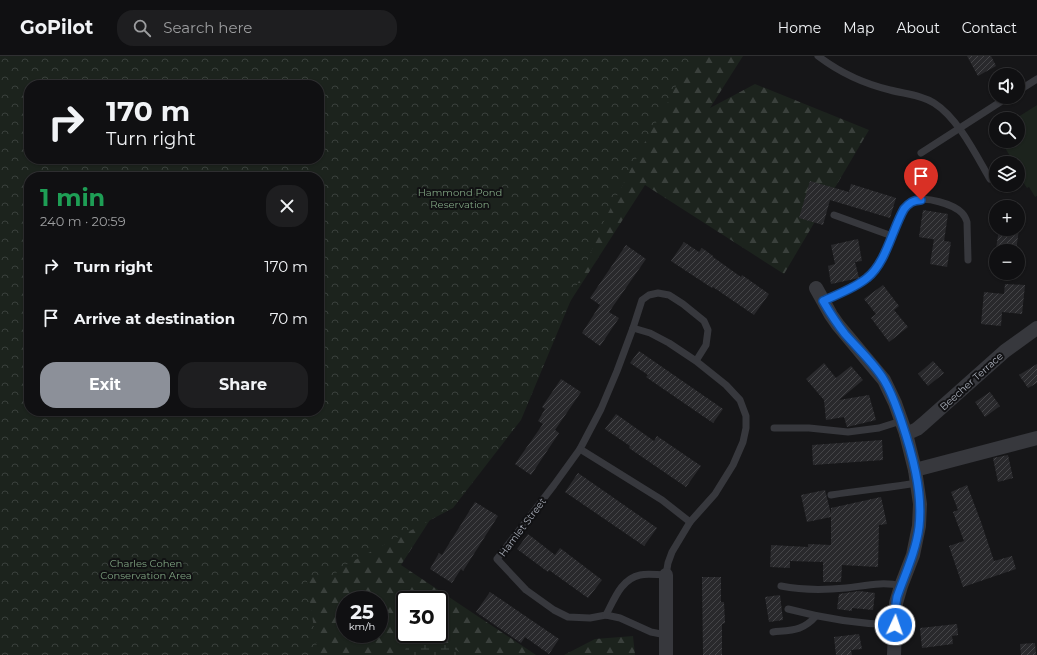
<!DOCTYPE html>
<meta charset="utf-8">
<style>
body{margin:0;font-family:Montserrat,sans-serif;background:#1e1e20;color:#f1f3f6;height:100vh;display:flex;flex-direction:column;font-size:15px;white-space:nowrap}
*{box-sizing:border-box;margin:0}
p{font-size:13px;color:#9c9d9f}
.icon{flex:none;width:22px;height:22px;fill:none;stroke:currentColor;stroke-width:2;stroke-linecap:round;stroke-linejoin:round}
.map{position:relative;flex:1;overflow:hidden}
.panel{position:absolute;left:24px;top:116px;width:300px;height:244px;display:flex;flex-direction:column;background:#101012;border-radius:16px;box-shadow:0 1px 3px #0004,0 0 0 1px #303032}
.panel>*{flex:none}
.hud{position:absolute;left:24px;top:24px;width:300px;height:84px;border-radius:16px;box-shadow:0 1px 3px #0004,0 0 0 1px #303032;background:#101012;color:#f1f3f6;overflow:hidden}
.buttons{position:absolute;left:989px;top:12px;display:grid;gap:8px}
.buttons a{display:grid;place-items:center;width:36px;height:36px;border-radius:50%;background:#101012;box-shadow:0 1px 3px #0004,0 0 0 1px #303032;font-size:20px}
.speed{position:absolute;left:336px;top:535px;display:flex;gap:8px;font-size:20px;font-weight:700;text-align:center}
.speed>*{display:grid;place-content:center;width:52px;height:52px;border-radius:50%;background:#101012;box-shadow:0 1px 3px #0004,0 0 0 1px #303032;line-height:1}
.speed small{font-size:10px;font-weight:400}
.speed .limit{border:2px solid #111;border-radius:6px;background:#fff;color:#111}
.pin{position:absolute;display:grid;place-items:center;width:34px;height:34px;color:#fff;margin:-41px -17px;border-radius:50% 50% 50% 0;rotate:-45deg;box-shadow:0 0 4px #0007}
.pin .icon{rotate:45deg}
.me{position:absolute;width:44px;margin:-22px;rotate:3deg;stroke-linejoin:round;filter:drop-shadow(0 0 3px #0008)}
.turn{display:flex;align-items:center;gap:14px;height:84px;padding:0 16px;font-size:18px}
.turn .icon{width:52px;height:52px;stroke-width:2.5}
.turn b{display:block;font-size:28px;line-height:34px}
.round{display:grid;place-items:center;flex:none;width:42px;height:42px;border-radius:16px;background:#1e1e20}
.head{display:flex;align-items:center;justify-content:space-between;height:68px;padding:0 16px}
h1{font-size:24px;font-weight:700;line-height:30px;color:#1e9e55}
.cta{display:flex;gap:8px;margin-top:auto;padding:8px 16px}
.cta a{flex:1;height:46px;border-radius:16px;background:#8c9099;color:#fff;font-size:16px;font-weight:700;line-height:46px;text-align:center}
.cta a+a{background:#1e1e20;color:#f1f3f6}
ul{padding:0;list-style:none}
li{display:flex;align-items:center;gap:12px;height:52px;padding:0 16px}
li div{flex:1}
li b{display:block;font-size:15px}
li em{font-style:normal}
header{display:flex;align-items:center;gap:24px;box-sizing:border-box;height:56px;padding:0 20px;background:#101012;border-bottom:1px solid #303032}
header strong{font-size:19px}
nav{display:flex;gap:22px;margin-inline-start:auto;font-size:14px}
.search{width:280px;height:36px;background:#1e1e20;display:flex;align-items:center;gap:10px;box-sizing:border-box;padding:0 14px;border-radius:16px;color:#9c9d9f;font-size:15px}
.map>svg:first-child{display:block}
.grass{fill:#1c231d}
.forest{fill:url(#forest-firs);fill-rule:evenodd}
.wetland{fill:url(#wetland-marsh)}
.park{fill:url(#park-crowns);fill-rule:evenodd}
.building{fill:url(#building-hatch)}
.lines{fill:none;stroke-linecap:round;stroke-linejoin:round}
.service{stroke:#37383d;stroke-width:7}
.minor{stroke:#37383d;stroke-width:14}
.route-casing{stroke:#114b97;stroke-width:10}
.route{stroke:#1a73e8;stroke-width:7}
.labels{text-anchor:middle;stroke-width:4;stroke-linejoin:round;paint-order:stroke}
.park-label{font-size:10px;fill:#7fa381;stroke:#111113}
.street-label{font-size:10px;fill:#a8adb8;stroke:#111113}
</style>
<header>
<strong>GoPilot</strong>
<div class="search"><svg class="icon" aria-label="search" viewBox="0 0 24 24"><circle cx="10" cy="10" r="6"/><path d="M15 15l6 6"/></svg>Search here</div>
<nav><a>Home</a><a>Map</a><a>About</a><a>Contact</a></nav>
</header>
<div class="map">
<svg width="1037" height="599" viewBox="0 0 1037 599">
<defs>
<pattern id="forest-firs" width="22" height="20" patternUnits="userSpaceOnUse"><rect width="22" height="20" fill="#1c231d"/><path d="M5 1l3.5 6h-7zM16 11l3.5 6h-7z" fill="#3a403c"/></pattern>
<pattern id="wetland-marsh" width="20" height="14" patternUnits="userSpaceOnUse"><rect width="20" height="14" fill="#1c231d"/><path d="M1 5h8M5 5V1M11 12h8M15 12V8" fill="none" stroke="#3a403c"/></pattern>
<pattern id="park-crowns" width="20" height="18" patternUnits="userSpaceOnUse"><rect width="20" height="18" fill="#1c231d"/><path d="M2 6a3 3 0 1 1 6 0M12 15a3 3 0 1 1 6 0" fill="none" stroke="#3a403c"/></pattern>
<pattern id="building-hatch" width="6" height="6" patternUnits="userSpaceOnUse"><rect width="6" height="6" fill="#29292c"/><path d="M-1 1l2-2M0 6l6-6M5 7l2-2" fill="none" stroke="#454548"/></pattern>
</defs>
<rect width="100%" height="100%" fill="#161618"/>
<polygon class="grass" points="1037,49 1037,140 1035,141 1029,131 1027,132 1018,119 1018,107 1014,107 1001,85 1018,85 1018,63 1015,63"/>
<g class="forest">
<path d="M0 0H743L710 52 755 28 869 74 784 218 645 129 401 509 536 599H0ZM29 29H319V103H29ZM29 121H319V355H29ZM345 544H379V578H345ZM405 544H439V578H405Z"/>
<polygon points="633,580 635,599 564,599 595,583"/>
</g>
<polygon class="wetland" points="421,578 436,582 448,588 463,599 403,599 409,585 413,580"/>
<path class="park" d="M0 0H698L678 26 665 52 648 80 635 105 603 167 521 364 453 452 342 511 336 517 333 524 306 519 318 599H0ZM29 29H319V103H29ZM29 121H319V355H29Z"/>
<g class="building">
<polygon points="967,0 991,0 996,10 978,20"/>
<polygon points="810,125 849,136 851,128 896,142 890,162 830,144 823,169 799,162"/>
<polygon points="923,154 948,158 944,185 919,181"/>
<polygon points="999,173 1019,173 1016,195 996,193"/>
<polygon points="858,183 862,205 855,206 859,222 831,228 828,210 835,208 831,189"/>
<polygon points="934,183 951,186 947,211 930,208"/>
<polygon points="684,186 699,196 702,192 713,200 713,201 741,221 742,219 769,238 754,259 713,231 712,232 671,205"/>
<polygon points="626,189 646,203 609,256 619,262 600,290 582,277 600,249 590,242"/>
<polygon points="1005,228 1025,229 1022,258 1002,256 1001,270 981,268 984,236 1004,238"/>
<polygon points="883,229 899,250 894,254 908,271 889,286 871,262 876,258 864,243"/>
<polygon points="639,295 723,353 713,367 646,321 648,319 630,307"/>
<polygon points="933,305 944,317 928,330 918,318"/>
<polygon points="824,307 836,322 851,310 863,324 839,344 869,339 876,364 847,371 844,361 826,364 824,344 806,323"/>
<polygon points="1037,308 1037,327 1028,332 1019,319"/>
<polygon points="561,323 581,336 555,374 559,377 531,419 515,408 543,368 538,365 545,353 542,351"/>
<polygon points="990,336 1000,350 985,361 975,346"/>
<polygon points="616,358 654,385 657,380 701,410 686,431 629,392 630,390 605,373"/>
<polygon points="882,384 883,404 813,409 812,389"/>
<polygon points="1008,399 1013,422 998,426 993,402"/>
<polygon points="578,417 657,472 644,490 565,436"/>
<polygon points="967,429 981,466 994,505 1012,500 1016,513 1004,517 963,531 949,490 964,485 953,456 958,454 951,436"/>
<polygon points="825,434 831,458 831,452 881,441 887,468 879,469 878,511 842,509 841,526 823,526 823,506 790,505 790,512 770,511 771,489 808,491 808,488 831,489 831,461 807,466 801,439"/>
<polygon points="475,446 498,460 463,515 461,513 452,527 430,513 439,497 442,499"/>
<polygon points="528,478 555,499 560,492 602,524 588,542 549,514 548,516 517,493"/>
<polygon points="702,521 721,521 721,546 724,546 725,567 722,568 722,599 703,599"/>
<polygon points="859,535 875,537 873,554 852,552 852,555 837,553 839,538"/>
<polygon points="490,536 559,583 549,598 525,581 521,587 476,556"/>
<polygon points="780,539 783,564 769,566 765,541"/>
<polygon points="957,568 958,579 952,580 953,588 922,592 920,572"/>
<polygon points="859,578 862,593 851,594 852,599 836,599 834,581"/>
<polygon points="1035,587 1036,599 1021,599 1020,588"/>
</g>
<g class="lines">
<g class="service">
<path d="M818 0C839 16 865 28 890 34 905 38 922 39 934 47 958 62 976 99 990 123"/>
<polyline points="1018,35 1037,23"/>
<polyline points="921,97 1008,41"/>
<polyline points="834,159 892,180"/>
<path d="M823 245C838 238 855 232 867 222 886 207 892 174 904 153 907 150 910 146 914 145 926 140 953 148 962 157 965 160 966 163 967 166L968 204"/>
<polyline points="633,272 617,315 601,353 580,393 662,444 690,466"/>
<polyline points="774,372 809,372 848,376 879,372 901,365"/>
<polyline points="580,393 554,429 497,503 526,534 554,554 568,561 590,562 606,559 620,562 651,576 666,579"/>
<path d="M831 439C860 434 889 432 917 427"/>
<path d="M781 530C801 534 825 534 846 532 864 530 883 525 901 530"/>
<path d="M788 553C822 562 860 568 895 569"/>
<path d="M606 559C614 544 621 523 640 519 648 517 657 519 666 519L668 507 672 496 690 466 715 438 733 409 743 386 746 372V360L740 344 726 329 696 305 706 289 708 274 704 265 683 248 669 239 658 237 649 239 642 244 633 272 650 277 669 287 696 305"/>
<path d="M773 576C792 574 803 575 816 560"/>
</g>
<g class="minor">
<polyline points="816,232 831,259 838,269 884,324 895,347 906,378 915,414 920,448 919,470 913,499 901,530 896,547 894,599"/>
<polyline points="906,378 917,373 923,368 1005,295 1037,272"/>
<polyline points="915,414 1037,382"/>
<polyline points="666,519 666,599"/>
</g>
</g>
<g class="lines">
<g class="route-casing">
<path id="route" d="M895 569 896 547 897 541C905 518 916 495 919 471 923 435 912 397 901 364 896 350 892 337 884 324 874 307 858 293 845 278 837 268 830 257 823 245 838 238 855 232 867 222 886 207 892 174 904 153 909 147 913 144 921 144"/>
</g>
<use href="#route" class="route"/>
</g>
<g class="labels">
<g class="park-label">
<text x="460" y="140">Hammond Pond<tspan x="460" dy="12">Reservation</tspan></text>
<text x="146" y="511">Charles Cohen<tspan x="146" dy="12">Conservation Area</tspan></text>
</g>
<g class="street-label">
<text transform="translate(971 325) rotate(-42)" y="4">Beecher Terrace</text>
<text transform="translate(522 471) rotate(-53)" y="4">Hamlet Street</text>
</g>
</g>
</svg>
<div class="buttons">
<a><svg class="icon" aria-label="sound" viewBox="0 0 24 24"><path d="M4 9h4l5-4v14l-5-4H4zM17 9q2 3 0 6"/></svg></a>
<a><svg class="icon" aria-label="search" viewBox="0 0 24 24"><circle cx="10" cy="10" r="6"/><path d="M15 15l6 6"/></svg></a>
<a><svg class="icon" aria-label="layers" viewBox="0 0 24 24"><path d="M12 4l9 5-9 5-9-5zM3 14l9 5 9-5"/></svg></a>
<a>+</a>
<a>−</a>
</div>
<div class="speed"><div>25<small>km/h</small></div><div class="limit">30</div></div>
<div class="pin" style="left:921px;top:144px;background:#d93025"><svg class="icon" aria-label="arrive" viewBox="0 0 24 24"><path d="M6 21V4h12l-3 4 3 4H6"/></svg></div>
<svg class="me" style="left:895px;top:569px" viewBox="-20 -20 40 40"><circle r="17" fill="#1a73e8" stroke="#fff" stroke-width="3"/><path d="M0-11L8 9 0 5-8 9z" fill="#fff"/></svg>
<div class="hud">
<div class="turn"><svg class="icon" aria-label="right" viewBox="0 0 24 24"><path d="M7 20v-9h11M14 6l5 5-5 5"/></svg><div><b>170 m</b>Turn right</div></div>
</div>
<section class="panel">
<div class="head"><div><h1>1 min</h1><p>240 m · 20:59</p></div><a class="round"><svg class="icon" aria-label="close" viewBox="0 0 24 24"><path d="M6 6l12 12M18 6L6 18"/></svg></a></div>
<ul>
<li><svg class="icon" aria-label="right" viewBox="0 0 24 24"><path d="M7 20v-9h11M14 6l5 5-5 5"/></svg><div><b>Turn right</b></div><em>170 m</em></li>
<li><svg class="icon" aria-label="arrive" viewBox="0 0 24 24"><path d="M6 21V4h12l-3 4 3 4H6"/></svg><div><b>Arrive at destination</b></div><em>70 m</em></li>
</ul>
<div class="cta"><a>Exit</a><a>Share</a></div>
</section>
</div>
